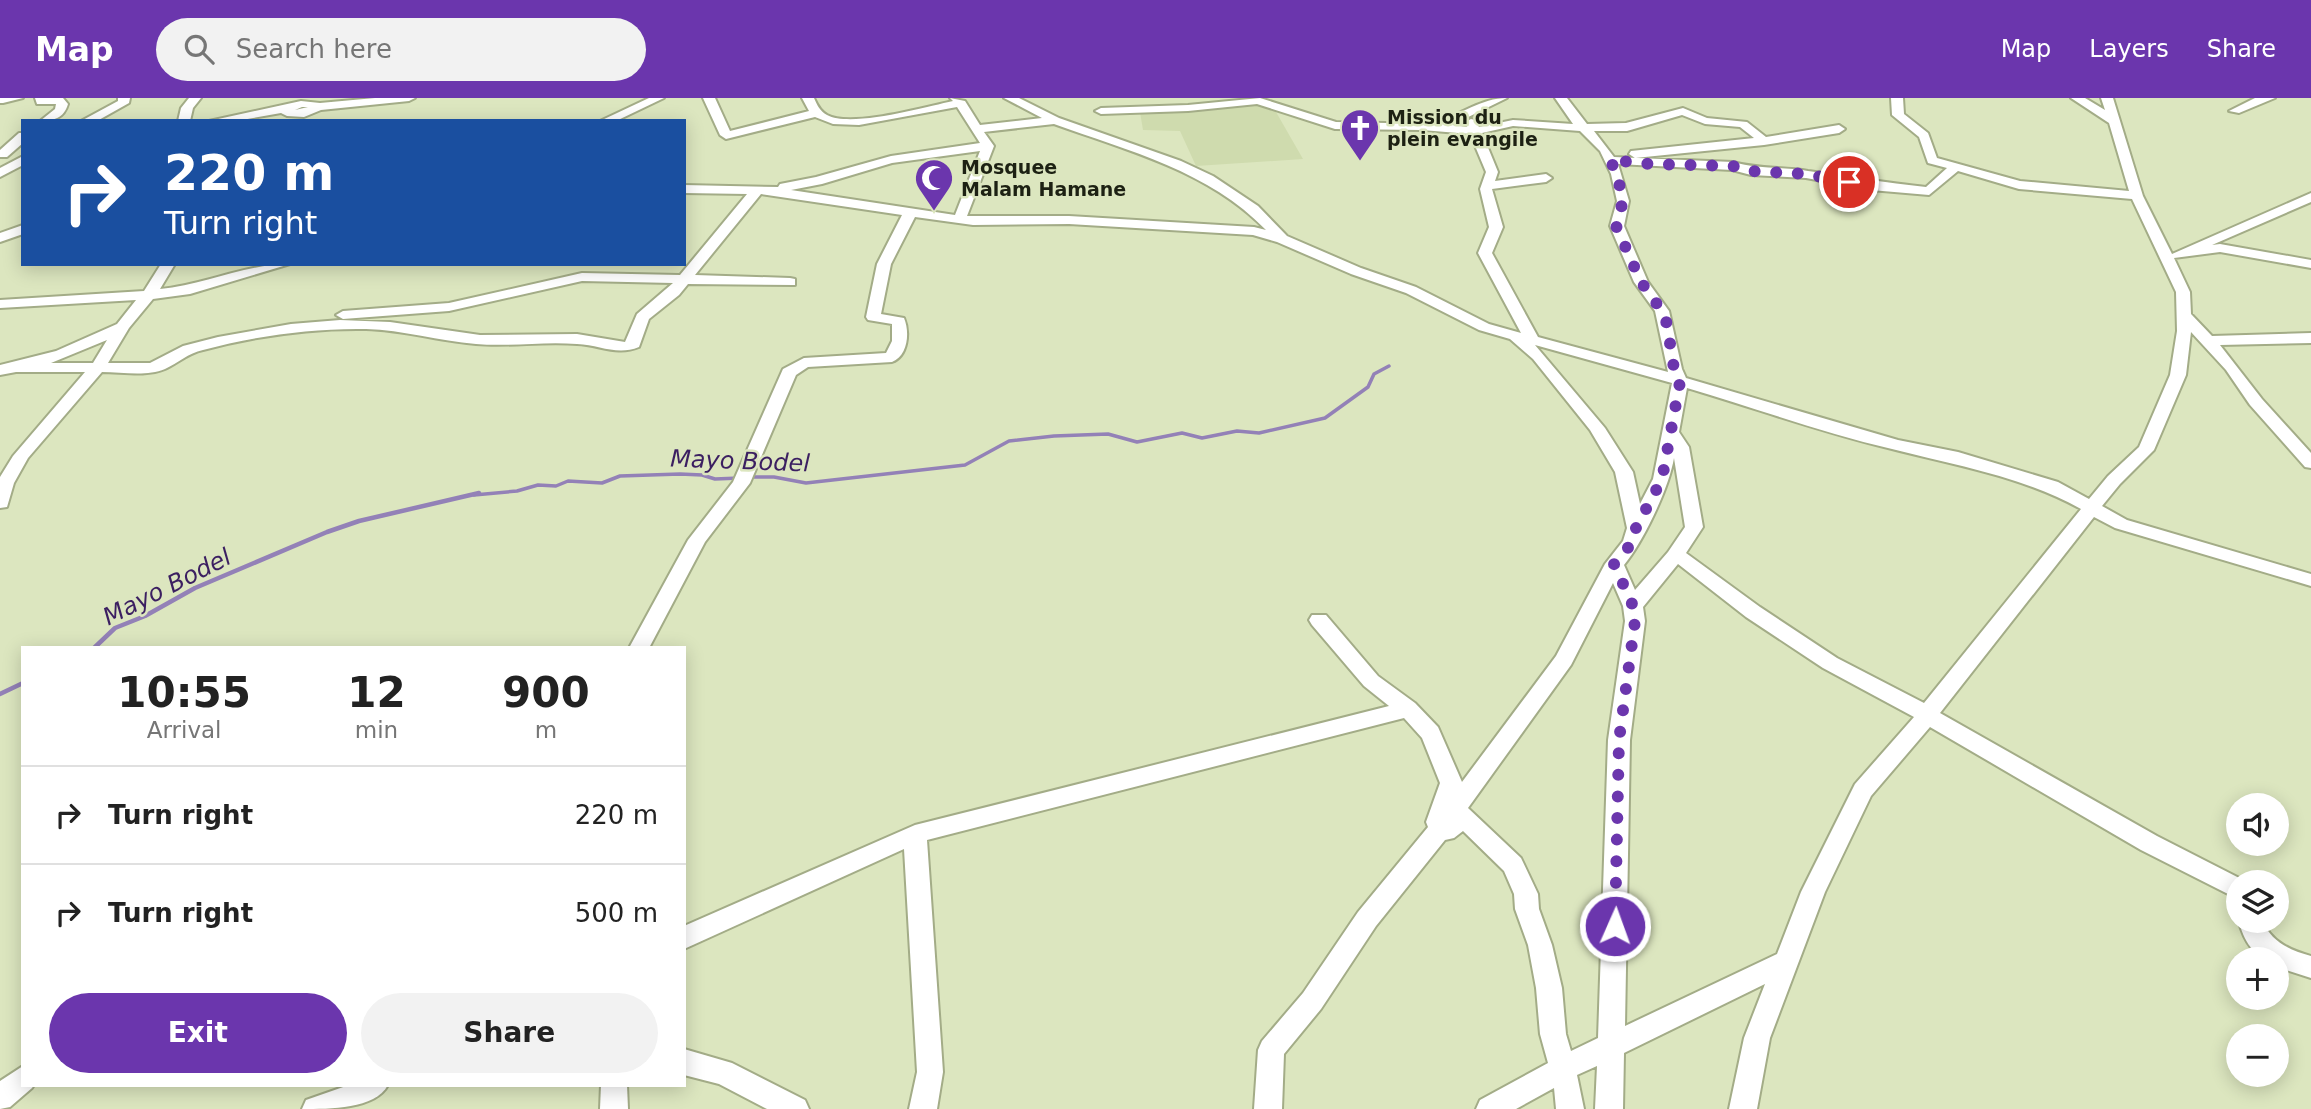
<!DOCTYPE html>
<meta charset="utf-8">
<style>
body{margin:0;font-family:"DejaVu Sans",sans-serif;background:#f2f2f2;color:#222;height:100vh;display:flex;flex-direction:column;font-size:26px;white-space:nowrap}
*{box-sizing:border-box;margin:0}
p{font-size:23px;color:#767676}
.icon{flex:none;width:38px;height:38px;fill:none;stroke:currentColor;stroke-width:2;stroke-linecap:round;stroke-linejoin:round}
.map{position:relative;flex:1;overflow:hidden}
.sheet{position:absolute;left:21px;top:548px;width:665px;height:441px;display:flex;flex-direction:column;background:#fff;border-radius:0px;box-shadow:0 4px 18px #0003}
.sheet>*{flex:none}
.guide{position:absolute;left:21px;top:21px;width:665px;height:147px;border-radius:0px;box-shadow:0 4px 18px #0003;background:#1a4fa0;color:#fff;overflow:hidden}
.tools{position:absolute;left:2226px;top:695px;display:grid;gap:14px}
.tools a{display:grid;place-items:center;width:63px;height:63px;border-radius:50%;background:#fff;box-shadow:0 4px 18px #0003;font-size:35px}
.pin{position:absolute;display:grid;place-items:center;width:60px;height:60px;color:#fff;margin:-30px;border:4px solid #fff;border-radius:50%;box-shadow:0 2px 7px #0007}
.me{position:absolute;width:77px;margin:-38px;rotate:2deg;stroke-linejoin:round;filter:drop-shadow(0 0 5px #0008)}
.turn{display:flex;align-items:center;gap:24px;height:147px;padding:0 28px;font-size:32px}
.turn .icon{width:91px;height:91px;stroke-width:2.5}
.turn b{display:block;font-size:49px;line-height:60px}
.eta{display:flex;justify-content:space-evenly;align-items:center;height:119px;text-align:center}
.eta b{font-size:42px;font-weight:600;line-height:49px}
.cta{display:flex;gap:14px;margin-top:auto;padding:14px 28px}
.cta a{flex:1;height:80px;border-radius:42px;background:#6b36ad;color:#fff;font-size:28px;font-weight:600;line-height:80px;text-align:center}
.cta a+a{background:#f2f2f2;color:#222}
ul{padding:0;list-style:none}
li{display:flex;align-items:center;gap:21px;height:98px;padding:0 28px;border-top:2px solid #e0e0e0}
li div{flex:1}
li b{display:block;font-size:26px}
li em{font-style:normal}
header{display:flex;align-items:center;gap:42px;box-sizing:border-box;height:98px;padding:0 35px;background:#6b36ad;color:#fff}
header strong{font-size:33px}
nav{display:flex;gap:38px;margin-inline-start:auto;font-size:24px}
.search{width:490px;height:63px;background:#f2f2f2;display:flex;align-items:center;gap:18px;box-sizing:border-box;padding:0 24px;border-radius:38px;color:#767676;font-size:26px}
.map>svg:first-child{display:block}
.built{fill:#cfdbae}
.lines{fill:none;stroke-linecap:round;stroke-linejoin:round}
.stream-far1{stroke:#9381b7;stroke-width:3.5}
.stream{stroke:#9381b7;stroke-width:4.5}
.minor-casing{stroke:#a3ac87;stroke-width:4}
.minor{fill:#fff;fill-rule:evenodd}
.route{stroke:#6b36ad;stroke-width:12;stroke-dasharray:0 21.6}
.labels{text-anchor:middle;stroke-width:5;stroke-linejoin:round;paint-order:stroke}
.far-poi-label{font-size:19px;font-weight:bold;fill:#1d2113;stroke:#dce6bf;text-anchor:start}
.water-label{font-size:24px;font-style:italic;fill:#3b1f61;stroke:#dce6bf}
</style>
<header>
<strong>Map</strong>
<div class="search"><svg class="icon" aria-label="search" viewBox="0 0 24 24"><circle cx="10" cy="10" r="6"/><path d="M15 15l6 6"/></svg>Search here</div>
<nav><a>Map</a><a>Layers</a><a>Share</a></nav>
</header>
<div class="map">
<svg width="2311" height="1011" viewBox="0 0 2311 1011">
<rect width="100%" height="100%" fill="#dce6bf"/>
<polygon class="built" points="1253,4 1272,7 1303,61 1196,68 1180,33 1143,32 1140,14"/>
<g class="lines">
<g class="stream-far1">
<polyline points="749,379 774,379 806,385 965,367 1009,343 1054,338 1108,336 1137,344 1182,335 1202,340 1237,333 1259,335 1325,320 1368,289 1374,276 1389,268"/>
<polyline points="474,397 517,393 538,387 556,388 568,383 602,385 620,378 680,376 702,377 715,381 740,380"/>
</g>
<g class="stream">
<polyline points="94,550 115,530 145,518 195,490 327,434 359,423 479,395"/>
<polyline points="0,596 23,585"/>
</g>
<g class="minor-casing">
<g id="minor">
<polygon points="0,0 23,0 3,5 0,5"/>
<path d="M35 0H63L68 6C64 20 54 23 40 23L55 11 56 6H37Z"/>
<polygon points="118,0 130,0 129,5 97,23 81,23 118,3"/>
<polygon points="189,0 201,0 193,10 190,23 178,23 181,10"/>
<path d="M375 0H415L409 3 321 12 304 19 287 18 281 15 236 23H209L301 3 320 5ZM302 9H308L295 12Z"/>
<polygon points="649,0 664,0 616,23 600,23"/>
<path d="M703 0H715L730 33 809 13 802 0H814C817 7 820 13 827 17 851 30 925 9 953 3L950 0 965 3 980 27 1042 20 1004 0H1019L1059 20 1181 63 1213 78 1258 108 1287 138 1361 170 1416 189 1489 226 1521 235 1478 155 1489 129 1480 91 1486 74 1470 36 1422 32 1335 31 1257 6 1188 13 1101 16 1095 13 1101 10 1188 7 1260 0 1336 24 1436 26 1437 23C1461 17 1481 0 1507 0L1452 27 1467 29 1465 24 1471 21 1475 22 1479 29 1513 22 1573 26 1555 0H1567L1587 26 1626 25 1683 10 1707 20 1747 24 1766 39 1839 27 1845 31 1839 35 1764 47 1635 60 1629 56 1631 53 1754 40 1740 29 1705 26 1682 17 1627 33H1594L1614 59 1733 64C1758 71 1783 69 1808 73 1848 78 1886 85 1926 89L1947 70 1928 65 1919 39 1892 17 1891 0H1903L1904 16 1928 35 1937 60 2020 83 2129 93 2109 25 2071 0H2085L2105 12 2101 0H2113L2143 98 2172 156 2311 95V104L2212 147 2220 146 2311 162V170L2220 154 2174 160 2190 194 2191 216 2212 238 2311 235V245L2220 247 2262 301 2311 355V370L2305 369 2250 307 2226 272 2191 234 2186 277 2154 352 2120 386 2102 408 2127 422 2311 476V488L2115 430 2094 419 1940 615 2157 738 2247 784H2238V800L2230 797 2141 752 1930 629 1871 698 1825 794 1770 940 1757 1011H1729L1744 940 1765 886 1624 955 1623 1011H1595L1597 968 1577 977 1584 1011H1556L1554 990 1516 1011H1476L1480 1002 1548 965 1540 936 1536 890 1528 847 1515 811 1514 796 1504 773 1463 733 1454 740 1445 742 1376 828 1321 911 1284 956 1282 1011H1254L1258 952 1262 943 1303 895 1358 814 1428 729 1426 724 1440 685 1422 640 1404 620 927 742 943 974 937 1011H909L917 974 904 751 684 851V828L915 727 1389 608 1364 588 1312 527 1309 522 1312 517H1326L1378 578 1415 605 1438 629 1462 684 1556 558 1605 466 1623 443 1627 430 1615 374 1590 332 1533 261 1510 241 1479 232 1406 195 1351 176 1277 144 1253 137 1069 126 973 127 915 119 891 166 881 216 904 220C910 234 908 258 892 264L808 269 796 277 750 385 705 444 649 550H629L688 442 733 384 783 271 804 260 886 255 892 243V226L868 222 866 219 877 166 902 117 761 96 695 177 790 180 795 181V187L688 186 679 197 649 221 639 249C617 258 600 247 577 246 543 243 510 249 476 246 439 243 403 232 366 231 311 230 256 238 203 252 188 255 178 265 165 271 146 279 122 274 102 274L28 360 14 385 7 409 0 410V379L13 358 85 274H16L0 277V267L56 253 117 226 136 202 0 210V202L144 193 161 166H175L160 191C204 187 245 166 290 166L190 196 153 201 129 230 108 265H150L183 248 218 239 291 226 340 222 390 224 480 237 577 236 625 244 637 216 673 185 582 183 449 213 343 221 336 217 343 213 449 205 582 175 680 177 747 96 684 95V87L778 89 780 86 816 79 891 58 980 45 957 9 859 27 833 26 815 19 726 41 720 37ZM1054 26C1129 53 1209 73 1266 132L1254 129 1069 118H967L994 48 984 34ZM1513 28 1580 33 1600 53 1611 76 1617 103 1610 128 1634 184 1655 213 1668 274 1538 239 1492 155 1503 129 1492 91 1546 84 1552 80 1546 76 1495 83 1498 74 1482 35ZM980 53 955 117 791 92 822 86 892 65ZM1618 66 1732 72 1751 77 1806 80 1871 92 1929 97 1958 73 2019 91 2132 101 2176 194 2177 233 2170 277 2139 349 2108 378 2089 401 2058 384 1958 354 1898 342 1686 280 1682 271 1669 213 1648 184 1624 128 1629 103ZM107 242 93 265H51ZM1535 247 1672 285 1653 381 1640 406 1633 374 1605 330ZM1687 290C1755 310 1823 335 1892 351 1958 368 2021 378 2081 411L1924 605 1837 560 1760 509 1686 455 1703 429 1689 349 1679 334ZM1674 360 1685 429 1668 454 1635 492 1624 467C1643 444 1669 390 1674 360ZM1678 466 1746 519 1823 570 1914 619 1855 686 1801 794 1777 856 1625 928 1630 642 1645 523 1643 509ZM1613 485 1623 508 1625 523 1608 642 1598 940 1571 953 1566 936 1562 890 1552 847 1539 811 1538 796 1521 760 1468 710 1571 567Z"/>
<polygon points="2255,0 2275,0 2239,15 2229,13"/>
<polygon points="19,35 23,35 23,45 7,59 0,59 0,52"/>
<polygon points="23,58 23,67 0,79 0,70"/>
<polygon points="23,127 23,136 0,144 0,135"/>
<path d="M2238 821 2262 822C2271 844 2290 852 2311 858V880L2277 869V861C2253 861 2244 843 2238 821Z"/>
<polygon points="684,951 732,965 805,1002 809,1011 767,1011 719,986 684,977"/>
<polygon points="23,968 23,987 34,987 32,990 10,1009 0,1011 0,983"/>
<path d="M349 987H388C375 1011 330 1011 302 1011L306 1002Z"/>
<polygon points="601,987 627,987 628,1011 600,1011"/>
</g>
</g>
<use href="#minor" class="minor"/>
</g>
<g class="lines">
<polyline class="route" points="1615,828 1619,642 1635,523 1633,508 1614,466 1632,445 1636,430 1662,381 1680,284 1674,271 1667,226 1662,213 1641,184 1616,128 1623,103 1617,76 1610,62 1651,66 1733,68 1751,73 1806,76 1849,84"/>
</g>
<defs>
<g id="church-pin" transform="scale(2.0125)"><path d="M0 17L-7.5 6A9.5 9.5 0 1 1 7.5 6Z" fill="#6b36ad" stroke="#dce6bf"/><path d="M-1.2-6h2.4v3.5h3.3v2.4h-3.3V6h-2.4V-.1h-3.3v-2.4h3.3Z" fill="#fff"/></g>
<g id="mosque-pin" transform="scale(2.0125)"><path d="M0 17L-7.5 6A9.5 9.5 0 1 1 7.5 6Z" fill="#6b36ad" stroke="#dce6bf"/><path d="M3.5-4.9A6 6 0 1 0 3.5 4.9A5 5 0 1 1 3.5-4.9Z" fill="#fff"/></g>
</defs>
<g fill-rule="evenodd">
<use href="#church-pin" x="1360" y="30"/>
<use href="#mosque-pin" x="934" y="80"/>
</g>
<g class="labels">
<g class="far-poi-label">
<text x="1387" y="26">Mission du<tspan x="1387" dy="22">plein evangile</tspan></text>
<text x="961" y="76">Mosquee<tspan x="961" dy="22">Malam Hamane</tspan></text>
</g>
<g class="water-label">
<text transform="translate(740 363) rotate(2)" y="8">Mayo Bodel</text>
<text transform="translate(167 489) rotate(-27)" y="8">Mayo Bodel</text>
</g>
</g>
</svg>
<div class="tools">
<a><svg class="icon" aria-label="sound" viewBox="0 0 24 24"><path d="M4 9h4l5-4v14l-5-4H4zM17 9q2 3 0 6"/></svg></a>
<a><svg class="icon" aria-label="layers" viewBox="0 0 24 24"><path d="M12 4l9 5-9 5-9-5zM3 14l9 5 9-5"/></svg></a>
<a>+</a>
<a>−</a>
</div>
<div class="pin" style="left:1849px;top:84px;background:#d93025"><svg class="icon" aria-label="arrive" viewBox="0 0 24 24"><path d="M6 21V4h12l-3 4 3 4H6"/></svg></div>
<svg class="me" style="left:1615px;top:828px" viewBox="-20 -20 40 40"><circle r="17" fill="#6b36ad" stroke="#fff" stroke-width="3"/><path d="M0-11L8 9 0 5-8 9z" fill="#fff"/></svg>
<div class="guide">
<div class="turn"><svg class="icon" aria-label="right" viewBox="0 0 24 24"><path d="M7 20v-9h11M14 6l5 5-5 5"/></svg><div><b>220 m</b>Turn right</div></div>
</div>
<section class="sheet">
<div class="eta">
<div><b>10:55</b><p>Arrival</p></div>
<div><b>12</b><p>min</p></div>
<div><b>900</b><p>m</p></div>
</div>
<ul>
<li><svg class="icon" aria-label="right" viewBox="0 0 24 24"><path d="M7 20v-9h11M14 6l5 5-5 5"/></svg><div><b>Turn right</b></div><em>220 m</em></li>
<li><svg class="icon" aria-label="right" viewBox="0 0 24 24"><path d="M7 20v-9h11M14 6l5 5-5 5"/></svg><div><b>Turn right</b></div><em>500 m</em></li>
</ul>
<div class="cta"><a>Exit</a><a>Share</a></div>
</section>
</div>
